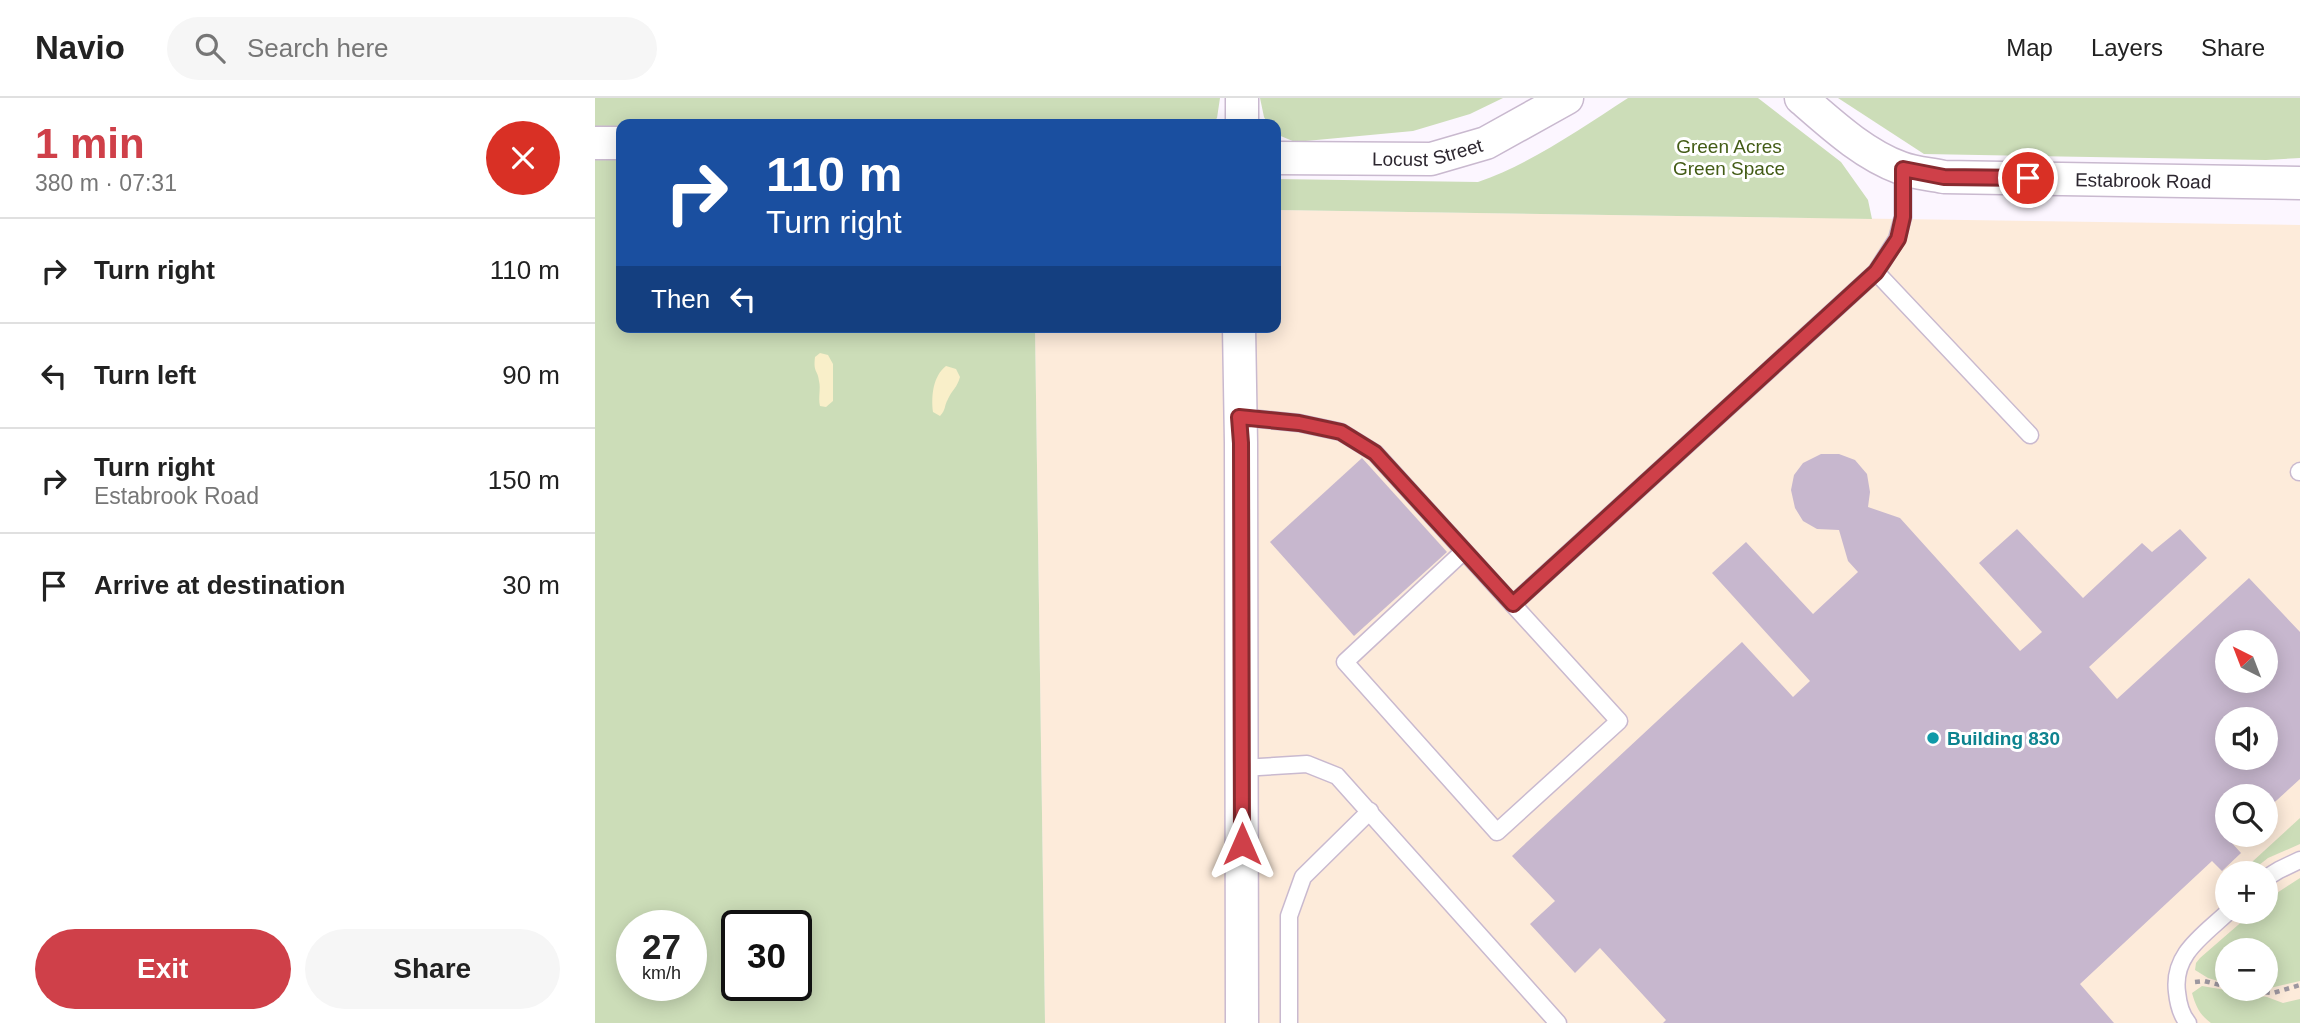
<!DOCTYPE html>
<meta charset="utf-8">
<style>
body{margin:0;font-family:Helvetica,sans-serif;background:#f6f6f6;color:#222;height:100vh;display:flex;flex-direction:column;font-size:26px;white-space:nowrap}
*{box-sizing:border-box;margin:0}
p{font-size:23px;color:#767676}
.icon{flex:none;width:38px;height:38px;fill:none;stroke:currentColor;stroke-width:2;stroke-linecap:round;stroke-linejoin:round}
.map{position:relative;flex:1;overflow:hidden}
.details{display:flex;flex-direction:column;background:#fff;width:595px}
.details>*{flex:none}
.banner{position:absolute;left:21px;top:21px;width:665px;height:214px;border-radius:14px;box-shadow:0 4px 18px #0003;background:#1a4fa0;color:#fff;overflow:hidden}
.needle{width:46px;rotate:318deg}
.buttons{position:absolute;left:1620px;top:532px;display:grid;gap:14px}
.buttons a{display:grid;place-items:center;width:63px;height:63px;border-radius:50%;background:#fff;box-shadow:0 4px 18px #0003;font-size:35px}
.speed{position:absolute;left:21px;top:812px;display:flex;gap:14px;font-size:35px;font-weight:700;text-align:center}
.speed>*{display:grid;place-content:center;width:91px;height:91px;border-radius:50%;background:#fff;box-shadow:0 4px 18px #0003;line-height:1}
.speed small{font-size:18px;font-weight:400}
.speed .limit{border:4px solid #111;border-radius:10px;background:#fff;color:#111}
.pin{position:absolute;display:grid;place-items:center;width:60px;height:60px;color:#fff;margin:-30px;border:4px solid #fff;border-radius:50%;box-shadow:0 2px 7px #0007}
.me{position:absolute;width:77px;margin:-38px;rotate:0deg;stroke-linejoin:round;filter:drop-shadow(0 0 5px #0008)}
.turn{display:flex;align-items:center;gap:24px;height:147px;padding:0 35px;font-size:32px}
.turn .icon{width:91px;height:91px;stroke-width:2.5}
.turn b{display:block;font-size:49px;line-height:60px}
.then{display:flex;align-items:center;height:66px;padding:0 35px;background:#0003;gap:14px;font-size:26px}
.round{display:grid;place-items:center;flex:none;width:74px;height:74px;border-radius:37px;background:#f6f6f6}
.summary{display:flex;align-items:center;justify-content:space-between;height:119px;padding:0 35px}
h1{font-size:42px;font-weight:700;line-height:52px;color:#cf4049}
.cta{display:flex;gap:14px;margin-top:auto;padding:14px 35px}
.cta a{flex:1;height:80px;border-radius:42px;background:#cf4049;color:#fff;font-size:28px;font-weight:700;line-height:80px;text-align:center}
.cta a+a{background:#f6f6f6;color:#222}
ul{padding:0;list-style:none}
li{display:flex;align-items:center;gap:21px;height:105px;padding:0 35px;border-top:2px solid #e0e0e0}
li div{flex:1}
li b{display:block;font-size:26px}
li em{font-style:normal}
header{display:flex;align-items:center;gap:42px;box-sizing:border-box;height:98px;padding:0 35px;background:#fff;border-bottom:2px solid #e0e0e0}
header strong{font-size:33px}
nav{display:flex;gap:38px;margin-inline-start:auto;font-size:24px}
.search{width:490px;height:63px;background:#f6f6f6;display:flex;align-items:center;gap:18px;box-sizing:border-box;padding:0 24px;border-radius:38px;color:#767676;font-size:26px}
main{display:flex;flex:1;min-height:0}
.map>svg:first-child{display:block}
.medical{fill:#fdebda;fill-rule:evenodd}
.green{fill:#ccddb8;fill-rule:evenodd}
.sand{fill:#f9efc9}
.building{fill:#c7b7ce;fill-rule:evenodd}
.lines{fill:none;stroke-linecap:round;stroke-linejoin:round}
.service-casing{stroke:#c9b9cf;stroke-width:19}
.minor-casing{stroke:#c9b9cf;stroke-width:35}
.path{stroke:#9d97a0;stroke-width:4.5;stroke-dasharray:5 5;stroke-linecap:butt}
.service{stroke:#fff;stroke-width:16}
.minor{stroke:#fff;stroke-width:32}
.route-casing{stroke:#872a2f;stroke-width:18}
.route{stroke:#cf4049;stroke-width:12}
.culture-dot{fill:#0f9aa8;stroke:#fff;stroke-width:2.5}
.labels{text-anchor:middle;stroke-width:6;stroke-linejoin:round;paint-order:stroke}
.park-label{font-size:19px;fill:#435c16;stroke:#fff}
.street-label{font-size:19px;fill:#2d2730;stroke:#fff}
.culture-label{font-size:19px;font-weight:bold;fill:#0d838f;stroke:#fff;text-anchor:start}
</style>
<header>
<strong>Navio</strong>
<div class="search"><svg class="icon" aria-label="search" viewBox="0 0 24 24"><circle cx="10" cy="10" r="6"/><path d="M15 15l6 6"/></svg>Search here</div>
<nav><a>Map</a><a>Layers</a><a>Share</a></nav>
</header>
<main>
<section class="details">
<div class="summary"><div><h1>1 min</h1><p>380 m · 07:31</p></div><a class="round" style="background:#d93025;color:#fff"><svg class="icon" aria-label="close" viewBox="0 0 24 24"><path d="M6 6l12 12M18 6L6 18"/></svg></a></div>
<ul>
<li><svg class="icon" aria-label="right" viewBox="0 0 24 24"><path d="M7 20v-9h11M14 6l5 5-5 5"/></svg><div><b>Turn right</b></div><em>110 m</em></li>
<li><svg class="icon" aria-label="left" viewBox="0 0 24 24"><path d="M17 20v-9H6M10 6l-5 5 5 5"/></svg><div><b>Turn left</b></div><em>90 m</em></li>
<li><svg class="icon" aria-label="right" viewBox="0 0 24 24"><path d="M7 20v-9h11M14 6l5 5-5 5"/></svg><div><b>Turn right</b><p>Estabrook Road</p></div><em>150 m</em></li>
<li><svg class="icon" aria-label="arrive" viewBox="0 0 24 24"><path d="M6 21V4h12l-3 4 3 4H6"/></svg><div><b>Arrive at destination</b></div><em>30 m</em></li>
</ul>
<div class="cta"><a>Exit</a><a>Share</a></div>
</section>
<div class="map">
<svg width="1705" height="925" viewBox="0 0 1705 925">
<rect width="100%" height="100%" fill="#fcf6ff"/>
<path class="medical" d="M681 112 1705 127V925H450L440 229H681ZM1633 544H1671V583H1633ZM1633 621H1671V660H1633ZM1633 698H1671V737H1633ZM1633 775H1671V814H1633ZM1633 852H1671V891H1633Z"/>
<g class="green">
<path d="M0 0H625L622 20 617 26H26V229H440L450 925H0ZM37 828H96V887H37ZM142 828H201V887H142Z"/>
<polygon points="665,0 908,0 875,16 818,33 700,44 681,36 681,26 673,26 669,19"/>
<path d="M1033 0H1163L1246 64 1273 102 1277 121 681 112V81L883 84C937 65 985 31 1033 0Z"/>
<polygon points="1243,0 1705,0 1705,60 1671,62 1329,56"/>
<polygon points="1705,720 1705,746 1673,760 1654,775 1645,775"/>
<polygon points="1705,780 1705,883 1671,891 1671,852 1633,852 1633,886 1613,880 1600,872 1601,865 1605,860 1658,814 1671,814 1671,802"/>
<path d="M1607 888 1672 899 1688 905 1705 901V925H1616C1605 917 1601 909 1597 895Z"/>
</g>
<g class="sand">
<path d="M225 255 233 257 238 266V303L231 309 225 308C223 299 226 291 224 283 223 272 218 275 220 259Z"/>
<path d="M351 268 361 271 365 279C362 290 357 292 353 301 349 308 351 312 345 318L338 314C336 298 338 278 351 268Z"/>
</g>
<g class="building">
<path d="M1226 356H1244L1260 362 1272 376 1275 394 1273 409 1305 420 1425 553 1447 534 1384 465 1422 431 1488 500 1547 445 1557 454 1585 431 1612 460 1494 569 1522 601 1654 480 1705 534V681L1671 712V698H1633V737H1644L1636 744 1646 755 1627 773 1617 763 1485 886 1519 925H1068L1071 922 1005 850 980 875 935 826 960 803 917 758 1147 544 1198 599 1215 583 1117 475 1151 444 1218 516 1263 474 1253 463 1244 432 1222 431 1208 423 1200 410 1196 392 1199 377 1208 365ZM1633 544H1671V583H1633ZM1633 621H1671V660H1633Z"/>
<polygon points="767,360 852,454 759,538 675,444"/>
</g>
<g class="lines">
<g class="service-casing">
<g id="service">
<polyline points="1281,174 1302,141 1308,119 1308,71"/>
<polyline points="644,319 704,325 746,334 780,355 1024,623 902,734 750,564 869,453"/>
<polyline points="1704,374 1705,373"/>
<polyline points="918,506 1281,174 1435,337"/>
<polyline points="647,670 712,666 742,678 963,925"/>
<polyline points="1671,780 1684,772 1705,762"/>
<polyline points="694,925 694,818 708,779 775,713"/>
<path d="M1593 925C1586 917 1583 904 1582 894 1577 856 1609 837 1633 814"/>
</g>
</g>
<g class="minor-casing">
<g id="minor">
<path id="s1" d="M1206 0C1236 26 1268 56 1306 70 1319 75 1335 76 1349 79L1705 85"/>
<polyline points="647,26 647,0"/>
<polyline points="0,45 26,45"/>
<path id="s2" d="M681 60 836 61 891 45 972 0"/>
<polyline points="644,229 646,345 647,925"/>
</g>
</g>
<g class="path">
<polyline points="1600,884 1609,883 1633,889"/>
<polyline points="1640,891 1678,895 1705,887"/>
</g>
<use href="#service" class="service"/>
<use href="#minor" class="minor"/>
</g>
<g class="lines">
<g class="route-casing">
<polyline id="route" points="647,746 646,345 644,319 704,325 746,334 780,355 918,506 1281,174 1303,141 1308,119 1308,71 1349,79 1433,80"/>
</g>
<use href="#route" class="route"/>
</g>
<circle class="culture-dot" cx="1338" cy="640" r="7"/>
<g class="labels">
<g class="park-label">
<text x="1134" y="55">Green Acres<tspan x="1134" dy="22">Green Space</tspan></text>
</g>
<g class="street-label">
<text dy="7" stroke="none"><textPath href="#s2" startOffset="152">Locust Street</textPath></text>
<text dy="7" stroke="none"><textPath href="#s1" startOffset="366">Estabrook Road</textPath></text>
</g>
<g class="culture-label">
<text x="1352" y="647">Building 830</text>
</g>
</g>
</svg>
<div class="buttons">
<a><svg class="needle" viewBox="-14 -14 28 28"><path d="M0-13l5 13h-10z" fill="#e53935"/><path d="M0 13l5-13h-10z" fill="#767676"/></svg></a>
<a><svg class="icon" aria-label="sound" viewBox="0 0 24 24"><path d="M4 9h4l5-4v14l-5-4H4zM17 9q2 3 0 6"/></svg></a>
<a><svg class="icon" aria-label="search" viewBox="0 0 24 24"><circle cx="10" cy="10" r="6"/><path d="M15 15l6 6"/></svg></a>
<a>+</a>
<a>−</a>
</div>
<div class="speed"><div>27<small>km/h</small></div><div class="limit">30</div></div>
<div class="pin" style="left:1433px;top:80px;background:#d93025"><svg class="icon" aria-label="arrive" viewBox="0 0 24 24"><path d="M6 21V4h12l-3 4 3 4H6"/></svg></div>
<svg class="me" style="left:647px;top:746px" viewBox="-20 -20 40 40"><path d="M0-17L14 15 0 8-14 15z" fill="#cf4049" stroke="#fff" stroke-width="4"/></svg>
<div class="banner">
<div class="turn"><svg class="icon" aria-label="right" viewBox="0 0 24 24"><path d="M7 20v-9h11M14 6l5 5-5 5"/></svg><div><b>110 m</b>Turn right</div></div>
<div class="then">Then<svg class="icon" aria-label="left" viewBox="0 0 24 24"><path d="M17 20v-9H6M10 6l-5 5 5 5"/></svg></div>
</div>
</div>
</main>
